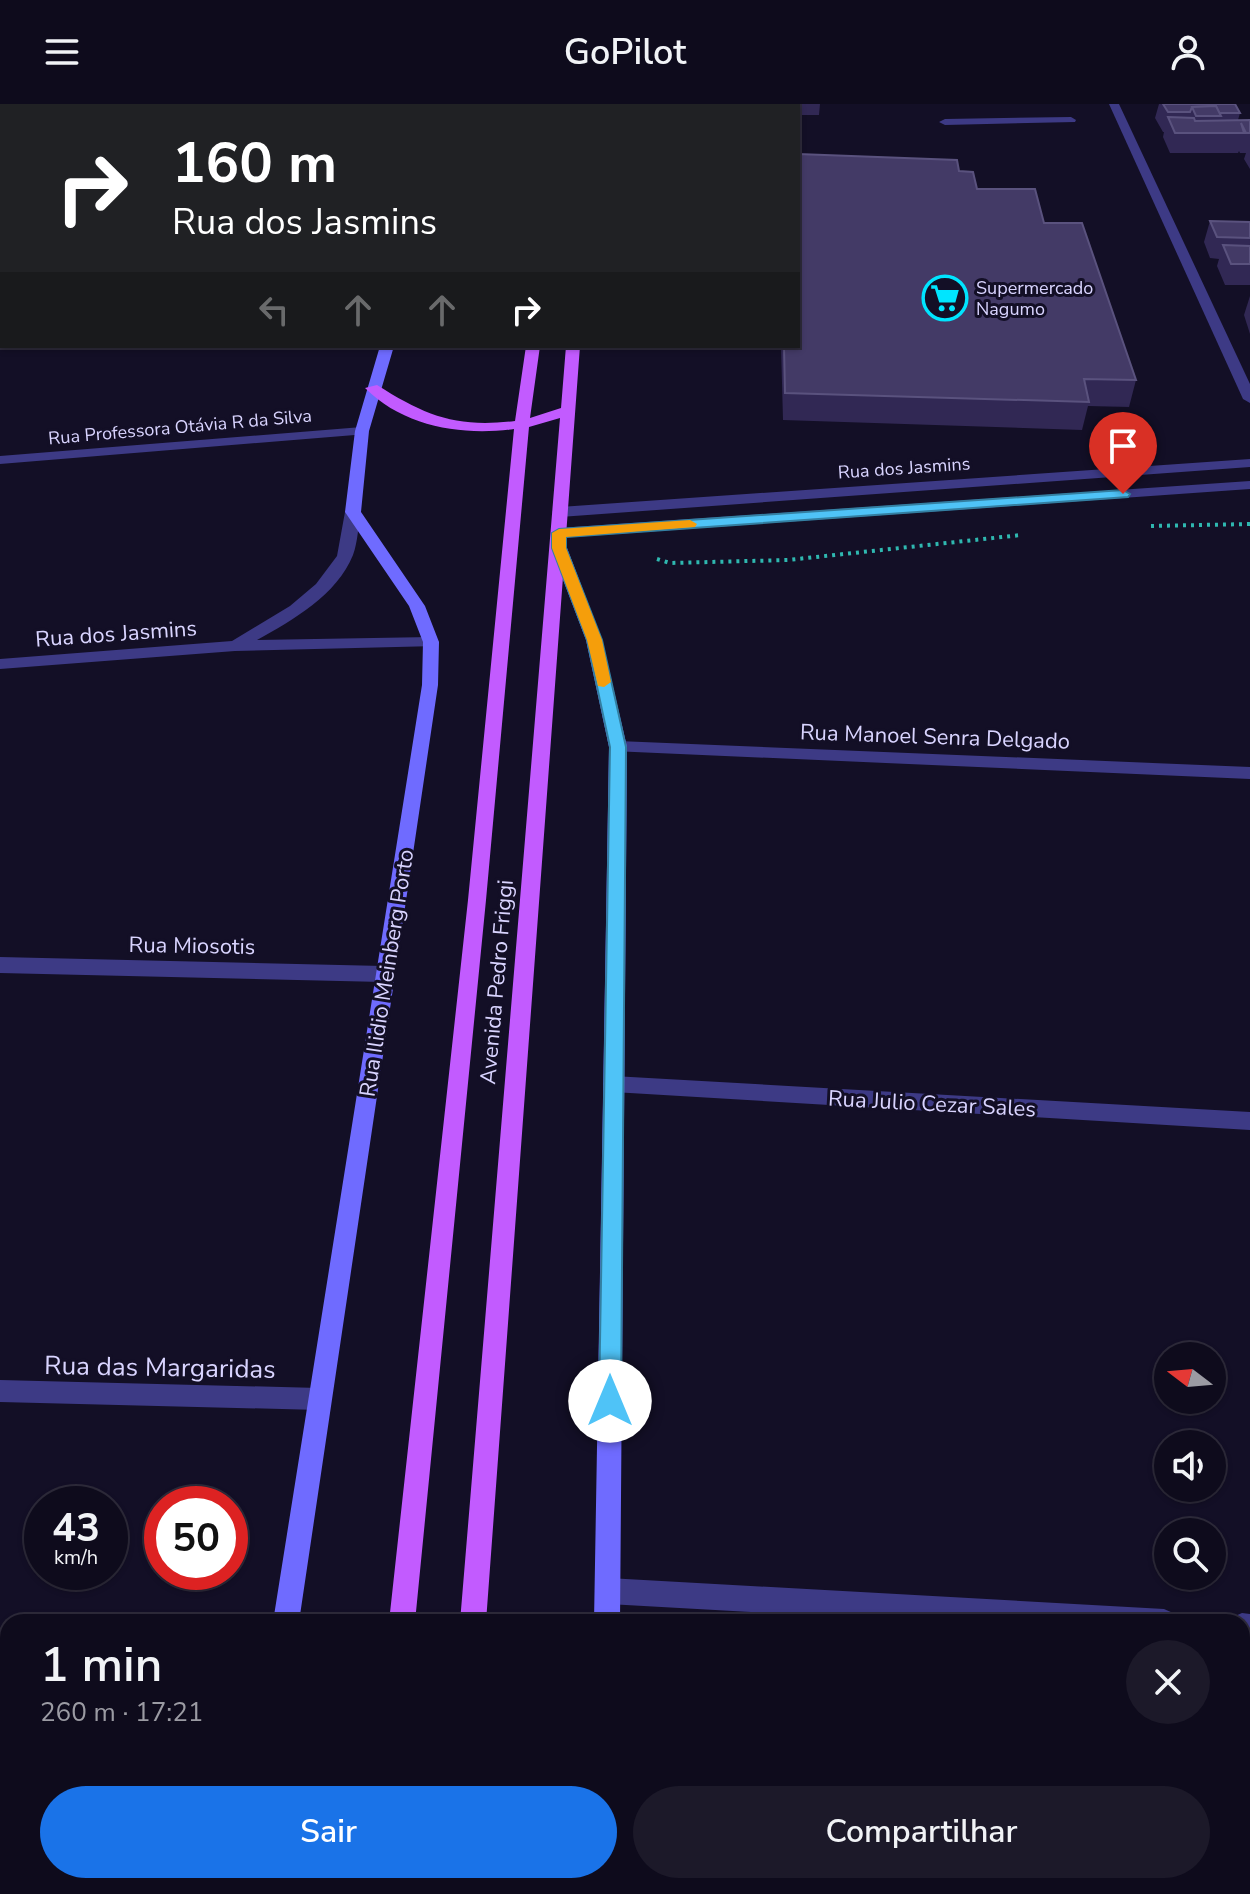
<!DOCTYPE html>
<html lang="pt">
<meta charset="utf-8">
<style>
body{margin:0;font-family:"Nunito Sans",sans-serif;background:#1c1929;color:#f1f3f6;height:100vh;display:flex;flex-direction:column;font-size:30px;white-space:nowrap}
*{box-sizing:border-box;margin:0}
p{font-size:26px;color:#9b9ba3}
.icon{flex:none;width:44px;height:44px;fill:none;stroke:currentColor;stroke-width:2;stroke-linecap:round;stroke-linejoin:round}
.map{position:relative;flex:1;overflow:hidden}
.side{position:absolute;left:0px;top:1510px;width:1250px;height:280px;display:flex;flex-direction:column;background:#0e0b1c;border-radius:24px 24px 0 0;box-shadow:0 2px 6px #0004,0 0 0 2px #2e2b3b}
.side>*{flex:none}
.hud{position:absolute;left:0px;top:0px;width:800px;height:244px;box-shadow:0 2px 6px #0004,0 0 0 2px #2e2b3b;background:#202124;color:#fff;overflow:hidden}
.needle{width:52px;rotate:286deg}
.controls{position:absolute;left:1154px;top:1238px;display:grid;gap:16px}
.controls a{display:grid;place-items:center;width:72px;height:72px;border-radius:50%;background:#0e0b1c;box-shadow:0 2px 6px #0004,0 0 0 2px #2e2b3b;font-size:40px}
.speed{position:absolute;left:24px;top:1382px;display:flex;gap:16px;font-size:40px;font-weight:700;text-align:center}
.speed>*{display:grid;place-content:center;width:104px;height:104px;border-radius:50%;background:#0e0b1c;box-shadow:0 2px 6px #0004,0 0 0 2px #2e2b3b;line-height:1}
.speed small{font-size:20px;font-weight:400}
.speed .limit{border:12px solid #d22;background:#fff;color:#111}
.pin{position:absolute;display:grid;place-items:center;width:68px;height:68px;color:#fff;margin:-82px -34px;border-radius:50% 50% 50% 0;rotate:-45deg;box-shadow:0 0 8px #0007}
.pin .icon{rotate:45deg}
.me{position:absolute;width:88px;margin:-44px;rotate:0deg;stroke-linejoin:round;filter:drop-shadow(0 0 6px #0008)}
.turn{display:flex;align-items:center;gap:28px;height:168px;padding:0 40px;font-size:36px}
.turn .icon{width:104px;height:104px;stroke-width:2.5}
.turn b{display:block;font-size:56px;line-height:68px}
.lanes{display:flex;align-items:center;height:76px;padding:0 40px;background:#0003;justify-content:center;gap:40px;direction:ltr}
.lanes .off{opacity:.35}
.round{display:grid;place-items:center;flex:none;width:84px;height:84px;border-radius:42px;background:#1c1929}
.headline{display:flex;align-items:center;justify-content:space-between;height:136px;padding:0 40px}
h1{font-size:48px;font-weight:600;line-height:60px}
.cta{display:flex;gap:16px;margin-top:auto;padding:16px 40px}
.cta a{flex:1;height:92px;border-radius:48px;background:#1a73e8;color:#fff;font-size:32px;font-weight:600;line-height:92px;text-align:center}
.cta a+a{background:#1c1929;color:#f1f3f6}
header{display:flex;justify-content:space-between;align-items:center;height:104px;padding:0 40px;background:#0e0b1c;font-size:36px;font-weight:600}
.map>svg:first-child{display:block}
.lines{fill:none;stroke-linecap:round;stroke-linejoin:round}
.path{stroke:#2fb8b0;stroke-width:4;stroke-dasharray:3 5;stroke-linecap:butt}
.service{fill:#3d3a85;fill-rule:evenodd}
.minor{fill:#3d3a85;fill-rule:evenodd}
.secondary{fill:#6f6bff;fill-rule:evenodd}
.primary{fill:#c25bff;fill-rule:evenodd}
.wall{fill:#312854}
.building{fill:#433a66;stroke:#5a527e;stroke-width:2}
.route{fill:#4fc3f7;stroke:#337fa1;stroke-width:2}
.slow{fill:#f59e0b}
.labels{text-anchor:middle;stroke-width:6;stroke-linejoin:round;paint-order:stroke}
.far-poi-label{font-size:18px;fill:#d9d4ff;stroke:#130f26;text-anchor:start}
.far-street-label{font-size:18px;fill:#d9d4ff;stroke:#130f26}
.street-label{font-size:22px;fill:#d9d4ff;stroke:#130f26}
.near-street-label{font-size:26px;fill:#d9d4ff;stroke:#130f26}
</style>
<header><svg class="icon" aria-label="menu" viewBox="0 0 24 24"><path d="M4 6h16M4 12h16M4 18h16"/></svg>GoPilot<svg class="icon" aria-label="person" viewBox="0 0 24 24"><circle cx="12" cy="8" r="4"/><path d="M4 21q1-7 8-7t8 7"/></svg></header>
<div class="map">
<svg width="1250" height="1790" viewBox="0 0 1250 1790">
<rect width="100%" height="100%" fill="#130f26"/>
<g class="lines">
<g class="path">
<polyline points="1151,422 1250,420"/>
<polyline points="657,455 670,459 788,456 1021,431"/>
</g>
<g class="service">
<rect x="661" y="0" width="10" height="2"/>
<polygon points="1071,13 1076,16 1075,18 945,21 939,18 945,15"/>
</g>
<g class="minor">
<polygon points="1109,0 1119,0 1250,280 1250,299 1243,295"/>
<rect x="0" y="32" width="2" height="6"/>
<rect x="0" y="172" width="2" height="8"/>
<polygon points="362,323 367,324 367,330 0,360 0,352"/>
<polygon points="1250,355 1250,363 560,413 552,408 560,403"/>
<polygon points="1250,377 1250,385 559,434 551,429 559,424"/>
<path d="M353 403 361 408C358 422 358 437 353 451 337 491 293 516 257 536L431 533 439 538 437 542 235 547 0 565V555L232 537 290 502 316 480 337 452 345 408Z"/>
<polygon points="618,637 1250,663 1250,675 612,647 609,643"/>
<polygon points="0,853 383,862 390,865 393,870 390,875 383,878 0,869"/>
<polygon points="613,972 1250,1008 1250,1026 613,988 606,986 603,980 606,974"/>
<polygon points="0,1276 319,1284 328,1287 331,1295 328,1303 319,1306 0,1298"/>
<polygon points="608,1474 1164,1505 1173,1509 1177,1518 929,1518 608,1500 599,1496 595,1487 599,1478"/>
<polygon points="1242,1509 1250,1510 1250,1536 1242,1535 1242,1518 1230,1518 1233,1513"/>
</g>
<g class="secondary">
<polygon points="380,242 394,242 369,327 361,408 425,502 439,538 438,581 299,1518 273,1518 422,581 423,538 409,502 345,408 355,327"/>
<polygon points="559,439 567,444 602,536 627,643 620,1518 594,1518 609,643 586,536 551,444"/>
<polygon points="232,1782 262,1782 261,1790 231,1790"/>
<rect x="580" y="1782" width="30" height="8"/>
</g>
<g class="primary">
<polygon points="446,0 456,0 457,2 447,2"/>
<rect x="589" y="0" width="10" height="2"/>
<path d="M526 242H540L530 314 561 304 566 242H580L486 1518H460L560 314 529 323 486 796 415 1518H389L468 796 514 325C462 332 404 323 365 284L377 281C426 312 456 324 515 317Z"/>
<polygon points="313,1782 343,1782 341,1790 311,1790"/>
<polygon points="361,1782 391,1782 390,1790 360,1790"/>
<polygon points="438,1782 468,1782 467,1790 437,1790"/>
<polygon points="526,1782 556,1782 554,1790 524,1790"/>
</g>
</g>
<g class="wall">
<polygon points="681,0 820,0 819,11 798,11 798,2 681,2"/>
<polygon points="1159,0 1235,0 1240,9 1238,16 1250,16 1250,65 1244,55 1246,49 1240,49 1239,47 1238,49 1170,49 1163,33 1164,28 1163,28 1155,14"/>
<polygon points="959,67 977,85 1044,119 1136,276 1129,303 1088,302 1082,326 783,316 781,242 798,242"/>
<polygon points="1210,117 1250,118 1250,181 1225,181 1217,162 1219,155 1210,154 1204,138"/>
<polygon points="1250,192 1250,230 1244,211"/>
</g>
<g class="building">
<polygon points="1163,0 1235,0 1240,9 1219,9 1216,2 1192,3 1190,8 1168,8"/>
<polygon points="1216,2 1221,12 1196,12 1192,3"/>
<polygon points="1168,13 1194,14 1195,17 1250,16 1250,29 1246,29 1241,19 1244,29 1175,29"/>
<polygon points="798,50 957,56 959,67 973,68 977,85 1035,85 1044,119 1082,119 1136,276 1084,275 1089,298 785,289 784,242 798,242"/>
<polygon points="1210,117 1250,118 1250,134 1217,133"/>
<polygon points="1223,141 1250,142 1250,160 1231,160"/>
</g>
<polygon class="route" points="1123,386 1130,390 1128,393 566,433 566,444 602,536 626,643 621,1297 618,1304 610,1307 602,1304 599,1297 610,643 587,536 552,444 552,429 559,425"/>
<polygon class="slow" points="690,416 697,420 695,423 566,433 566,444 602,536 611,578 604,583 598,582 587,536 552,444 552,429 559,425"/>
<defs>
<g id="supermarket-ring" transform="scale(2.3)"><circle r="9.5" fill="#130f26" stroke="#00e5ff" stroke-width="1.5"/><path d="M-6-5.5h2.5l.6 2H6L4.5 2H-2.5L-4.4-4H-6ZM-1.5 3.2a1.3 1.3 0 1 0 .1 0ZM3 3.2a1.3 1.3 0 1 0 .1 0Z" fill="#00e5ff"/></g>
</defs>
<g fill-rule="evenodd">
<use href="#supermarket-ring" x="945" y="194"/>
</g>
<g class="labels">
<g class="far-poi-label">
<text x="976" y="190">Supermercado<tspan x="976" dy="21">Nagumo</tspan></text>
</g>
<g class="far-street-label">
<text transform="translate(180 323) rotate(-5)" y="6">Rua Professora Otávia R da Silva</text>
<text transform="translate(904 364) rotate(-4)" y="6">Rua dos Jasmins</text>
</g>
<g class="street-label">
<text transform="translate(116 529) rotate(-4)" y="8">Rua dos Jasmins</text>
<text transform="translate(935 632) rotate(2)" y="8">Rua Manoel Senra Delgado</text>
<text transform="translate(192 841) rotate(1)" y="8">Rua Miosotis</text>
<text transform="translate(386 869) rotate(-81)" y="8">Rua Ilidio Meinberg Porto</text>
<text transform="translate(496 878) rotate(-85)" y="8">Avenida Pedro Friggi</text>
<text transform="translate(932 999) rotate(3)" y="8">Rua Julio Cezar Sales</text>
</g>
<g class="near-street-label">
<text transform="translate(160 1263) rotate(1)" y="9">Rua das Margaridas</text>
</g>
</g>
</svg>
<div class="controls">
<a><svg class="needle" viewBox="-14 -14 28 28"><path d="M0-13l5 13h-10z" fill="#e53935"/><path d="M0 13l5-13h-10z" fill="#9b9ba3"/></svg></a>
<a><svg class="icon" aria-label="sound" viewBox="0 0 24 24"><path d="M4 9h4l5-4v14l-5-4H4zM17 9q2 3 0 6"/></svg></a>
<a><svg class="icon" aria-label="search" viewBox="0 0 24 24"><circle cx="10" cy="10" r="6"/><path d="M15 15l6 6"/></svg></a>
</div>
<div class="speed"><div>43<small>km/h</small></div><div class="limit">50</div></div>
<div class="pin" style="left:1123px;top:390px;background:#d93025"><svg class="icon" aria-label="arrive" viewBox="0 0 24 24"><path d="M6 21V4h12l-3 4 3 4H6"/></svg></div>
<svg class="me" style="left:610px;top:1297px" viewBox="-20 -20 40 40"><circle r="19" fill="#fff"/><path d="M0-13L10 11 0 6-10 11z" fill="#4fc3f7"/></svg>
<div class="hud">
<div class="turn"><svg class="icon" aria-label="right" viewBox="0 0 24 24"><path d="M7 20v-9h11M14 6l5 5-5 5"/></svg><div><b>160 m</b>Rua dos Jasmins</div></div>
<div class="lanes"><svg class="icon off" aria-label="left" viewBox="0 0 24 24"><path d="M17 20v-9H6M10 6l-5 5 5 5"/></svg><svg class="icon off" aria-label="ahead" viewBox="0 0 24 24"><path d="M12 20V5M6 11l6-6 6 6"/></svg><svg class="icon off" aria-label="ahead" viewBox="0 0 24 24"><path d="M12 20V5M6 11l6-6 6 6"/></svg><svg class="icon" aria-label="right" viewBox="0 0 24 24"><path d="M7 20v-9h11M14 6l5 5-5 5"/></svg></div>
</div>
<section class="side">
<div class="headline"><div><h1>1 min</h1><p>260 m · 17:21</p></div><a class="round"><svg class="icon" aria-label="close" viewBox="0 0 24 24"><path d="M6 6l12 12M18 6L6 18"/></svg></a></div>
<div class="cta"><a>Sair</a><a>Compartilhar</a></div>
</section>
</div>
